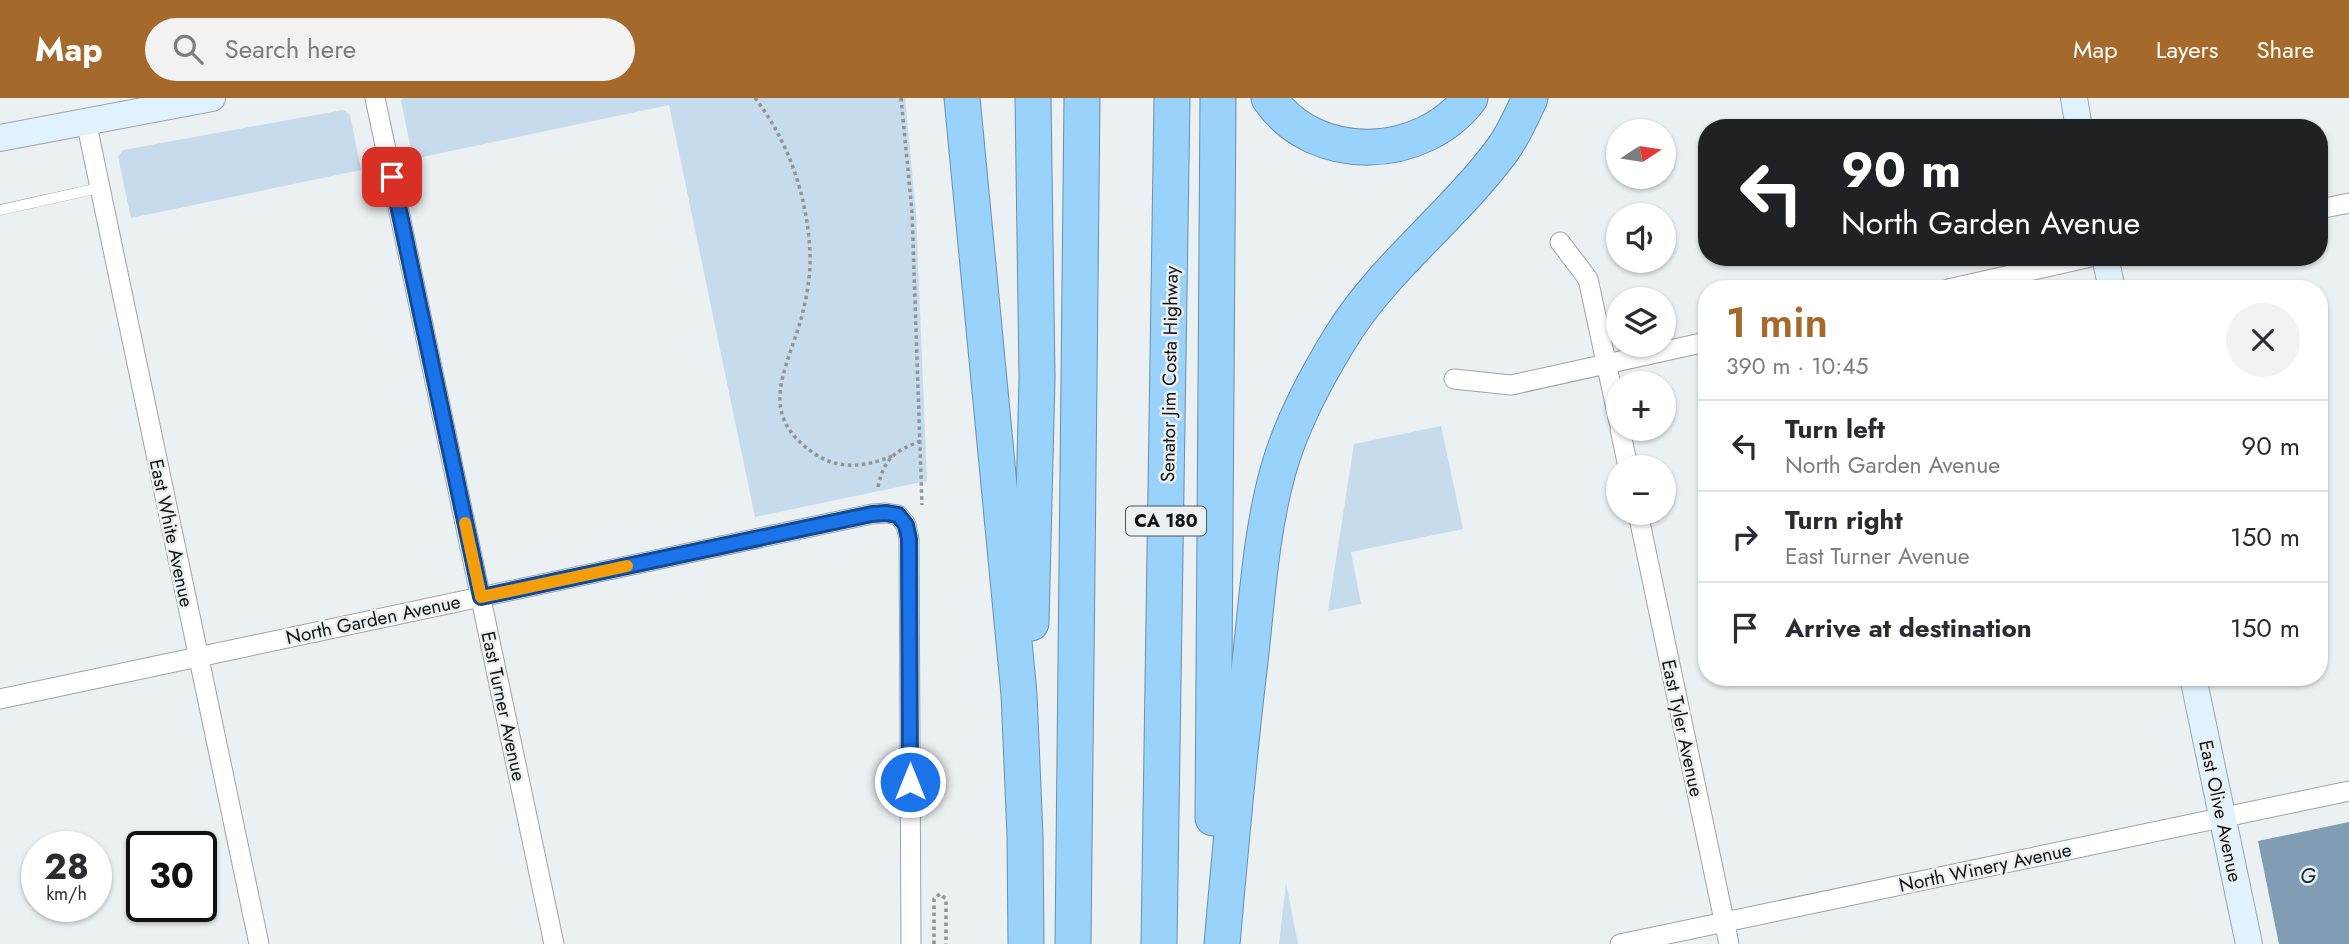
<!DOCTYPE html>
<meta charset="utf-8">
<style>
body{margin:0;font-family:Jost,sans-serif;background:#f2f2f3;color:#2b2b33;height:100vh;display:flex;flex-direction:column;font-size:26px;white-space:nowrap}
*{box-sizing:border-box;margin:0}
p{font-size:23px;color:#7c7c81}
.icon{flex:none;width:38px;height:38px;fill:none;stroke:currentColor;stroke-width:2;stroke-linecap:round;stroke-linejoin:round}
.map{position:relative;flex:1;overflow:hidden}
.side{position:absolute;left:1698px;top:182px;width:630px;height:406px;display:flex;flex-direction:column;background:#fff;border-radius:28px;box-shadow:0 2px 5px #0004}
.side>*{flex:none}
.guide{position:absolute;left:1698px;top:21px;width:630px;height:147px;border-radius:28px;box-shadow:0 2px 5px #0004;background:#202124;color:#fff;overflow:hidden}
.needle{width:46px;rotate:78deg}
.buttons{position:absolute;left:1606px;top:21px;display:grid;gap:14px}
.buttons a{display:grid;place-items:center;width:70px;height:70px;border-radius:50%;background:#fff;box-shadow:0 2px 5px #0004;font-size:35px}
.speed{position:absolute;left:21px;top:733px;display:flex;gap:14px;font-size:35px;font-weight:700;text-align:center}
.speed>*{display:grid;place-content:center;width:91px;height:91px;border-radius:50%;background:#fff;box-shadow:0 2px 5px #0004;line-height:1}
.speed small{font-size:18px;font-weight:400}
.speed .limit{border:4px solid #111;border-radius:10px;background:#fff;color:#111}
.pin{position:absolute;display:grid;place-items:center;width:60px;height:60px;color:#fff;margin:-30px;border-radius:14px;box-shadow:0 4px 10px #0006}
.me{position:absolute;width:77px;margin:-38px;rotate:0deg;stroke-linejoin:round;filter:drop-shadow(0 0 5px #0008)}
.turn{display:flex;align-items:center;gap:24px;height:147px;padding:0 28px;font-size:32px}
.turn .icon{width:91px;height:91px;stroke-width:2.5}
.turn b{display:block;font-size:49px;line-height:60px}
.round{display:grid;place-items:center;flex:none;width:74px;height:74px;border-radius:37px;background:#f2f2f3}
.summary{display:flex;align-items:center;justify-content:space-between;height:119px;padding:0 28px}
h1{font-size:42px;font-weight:600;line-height:52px;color:#a6692c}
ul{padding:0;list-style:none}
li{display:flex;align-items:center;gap:21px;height:91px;padding:0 28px;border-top:2px solid #e1e1e2}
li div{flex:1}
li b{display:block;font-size:26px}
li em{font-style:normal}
header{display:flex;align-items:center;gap:42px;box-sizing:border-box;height:98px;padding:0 35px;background:#a6692c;color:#fff}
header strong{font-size:33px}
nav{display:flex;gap:38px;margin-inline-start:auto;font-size:24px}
.search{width:490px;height:63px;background:#f2f2f3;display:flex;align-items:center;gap:18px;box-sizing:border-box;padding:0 24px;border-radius:38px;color:#7c7c81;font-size:26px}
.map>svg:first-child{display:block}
.green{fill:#c6dcec}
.water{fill:#809db3}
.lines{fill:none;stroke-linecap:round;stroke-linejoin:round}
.service-casing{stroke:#9fa3a6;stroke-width:11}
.minor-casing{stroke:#9fa3a6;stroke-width:21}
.secondary-casing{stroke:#9fa3a6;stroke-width:28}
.motorway-casing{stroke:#698faa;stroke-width:37}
.path{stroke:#929597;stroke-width:3.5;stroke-dasharray:3.5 3.5;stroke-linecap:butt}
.service{stroke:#fff;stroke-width:10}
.minor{stroke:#fff;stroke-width:19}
.secondary{stroke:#e0f2fe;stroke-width:26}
.motorway{stroke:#99d2fb;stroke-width:35}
.route-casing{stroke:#114b97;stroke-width:18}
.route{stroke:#1a73e8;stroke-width:12}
.slow{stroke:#f59e0b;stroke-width:12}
.labels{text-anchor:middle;stroke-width:5;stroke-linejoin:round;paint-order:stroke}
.shield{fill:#ebf0f3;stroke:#525556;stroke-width:2}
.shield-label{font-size:18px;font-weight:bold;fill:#111213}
.street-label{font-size:19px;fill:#111213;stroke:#ebf0f3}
.water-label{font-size:21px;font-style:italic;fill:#062e45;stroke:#ebf0f3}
</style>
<header>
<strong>Map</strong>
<div class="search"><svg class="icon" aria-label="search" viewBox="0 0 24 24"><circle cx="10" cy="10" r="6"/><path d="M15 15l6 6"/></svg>Search here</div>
<nav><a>Map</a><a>Layers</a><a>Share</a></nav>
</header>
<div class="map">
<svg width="2349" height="846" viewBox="0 0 2349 846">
<rect width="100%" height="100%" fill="#ebf0f3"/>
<g class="green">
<polygon points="403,0 905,0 916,115 927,383 755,419 669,7 413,61 401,3"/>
<polygon points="343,12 350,17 361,72 131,120 118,59 123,52"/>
<polygon points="1441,328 1463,431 1351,454 1361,506 1328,513 1354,346"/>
<polygon points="1286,785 1298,846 1279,846"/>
</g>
<polygon class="water" points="2349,724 2349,846 2279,846 2258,743"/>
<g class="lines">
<g class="service-casing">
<polyline id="service" points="0,112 99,90"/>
</g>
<g class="minor-casing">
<g id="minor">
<polyline points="375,0 554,846"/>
<polyline points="86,23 259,846"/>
<polyline points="2319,111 2349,105"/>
<polyline points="1560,144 1588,181 1619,324"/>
<polyline points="1948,191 2091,159"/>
<polyline points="1454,281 1511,287 1706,244"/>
<polyline points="1620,331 1628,369"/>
<polyline points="1638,415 1729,846"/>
<polyline points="0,601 872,416 886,415 898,417 906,427 909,441 911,846"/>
<polyline points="1620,846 2349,693"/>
</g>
</g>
<g class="secondary-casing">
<g id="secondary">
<polyline points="2074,0 2079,30"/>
<polyline points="0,40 212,0"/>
<polyline points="2105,159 2112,191"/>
<polyline points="2193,579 2249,846"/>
</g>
</g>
<g class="motorway-casing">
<g id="motorway">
<polyline points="962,0 1019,596 1025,738 1026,846"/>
<path d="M1269 0C1315 68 1423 63 1470 0"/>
<polyline points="1031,525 1037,280 1033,0"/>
<polyline points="1213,720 1218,0"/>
<polyline points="1073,846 1082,0"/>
<polyline points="1159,846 1172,0"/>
<path d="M1222 846C1230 755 1238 663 1249 572 1257 506 1260 438 1278 373 1291 326 1315 281 1341 239 1384 169 1454 118 1503 51 1514 36 1522 17 1530 0"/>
</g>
</g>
<g class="path">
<path d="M755 0C789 44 807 98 810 154 811 178 806 205 799 228 783 279 759 318 815 356 839 372 866 369 892 358"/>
<polyline points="901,0 912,114 922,407"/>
<path d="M878 389C884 361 894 353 921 343"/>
<polyline points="934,846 934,801 940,796 946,801 946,846"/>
</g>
<use href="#service" class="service"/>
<use href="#minor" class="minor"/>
<use href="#secondary" class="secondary"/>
<use href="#motorway" class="motorway"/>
</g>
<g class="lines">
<g class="route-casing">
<polyline id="route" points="392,79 481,499 872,416 886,415 898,417 906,427 909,441 910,684"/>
</g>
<use href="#route" class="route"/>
<polyline class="slow" points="465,425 481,499 627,468"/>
</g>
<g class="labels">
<rect class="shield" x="1126" y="408.5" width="80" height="29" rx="5"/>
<g class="shield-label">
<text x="1166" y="429">CA 180</text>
</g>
<g class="street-label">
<text transform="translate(1169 276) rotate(-89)" y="7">Senator Jim Costa Highway</text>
<text transform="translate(172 435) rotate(78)" y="7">East White Avenue</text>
<text transform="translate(373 521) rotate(-12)" y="7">North Garden Avenue</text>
<text transform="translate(504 608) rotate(78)" y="7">East Turner Avenue</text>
<text transform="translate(1683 630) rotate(78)" y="7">East Tyler Avenue</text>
<text transform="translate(2221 713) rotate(78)" y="7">East Olive Avenue</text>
<text transform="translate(1985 769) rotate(-12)" y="7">North Winery Avenue</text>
</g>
<g class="water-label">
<text x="2308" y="785">G</text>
</g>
</g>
</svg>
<div class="buttons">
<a><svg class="needle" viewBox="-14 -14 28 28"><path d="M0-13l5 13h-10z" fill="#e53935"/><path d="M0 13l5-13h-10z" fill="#7c7c81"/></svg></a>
<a><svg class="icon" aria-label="sound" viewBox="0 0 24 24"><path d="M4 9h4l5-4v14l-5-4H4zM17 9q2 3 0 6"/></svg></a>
<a><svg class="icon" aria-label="layers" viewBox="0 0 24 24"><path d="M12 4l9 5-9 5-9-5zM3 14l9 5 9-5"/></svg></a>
<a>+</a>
<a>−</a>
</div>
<div class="speed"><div>28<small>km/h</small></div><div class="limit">30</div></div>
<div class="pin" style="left:392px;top:79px;background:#d93025"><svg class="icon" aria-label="arrive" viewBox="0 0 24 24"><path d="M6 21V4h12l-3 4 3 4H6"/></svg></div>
<svg class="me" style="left:910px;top:684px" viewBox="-20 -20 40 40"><circle r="17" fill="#1a73e8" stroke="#fff" stroke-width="3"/><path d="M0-11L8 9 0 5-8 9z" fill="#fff"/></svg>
<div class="guide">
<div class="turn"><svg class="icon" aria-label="left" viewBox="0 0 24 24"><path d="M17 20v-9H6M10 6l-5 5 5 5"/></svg><div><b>90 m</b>North Garden Avenue</div></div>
</div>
<section class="side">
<div class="summary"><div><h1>1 min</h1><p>390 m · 10:45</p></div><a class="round"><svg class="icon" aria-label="close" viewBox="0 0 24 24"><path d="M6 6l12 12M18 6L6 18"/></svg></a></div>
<ul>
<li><svg class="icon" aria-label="left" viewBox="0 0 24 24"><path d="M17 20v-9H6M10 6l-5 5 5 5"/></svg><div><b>Turn left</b><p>North Garden Avenue</p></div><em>90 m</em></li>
<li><svg class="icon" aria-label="right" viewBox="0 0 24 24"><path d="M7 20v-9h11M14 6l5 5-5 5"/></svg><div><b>Turn right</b><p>East Turner Avenue</p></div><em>150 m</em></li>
<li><svg class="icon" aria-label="arrive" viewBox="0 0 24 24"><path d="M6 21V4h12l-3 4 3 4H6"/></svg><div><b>Arrive at destination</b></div><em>150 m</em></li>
</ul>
</section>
</div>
